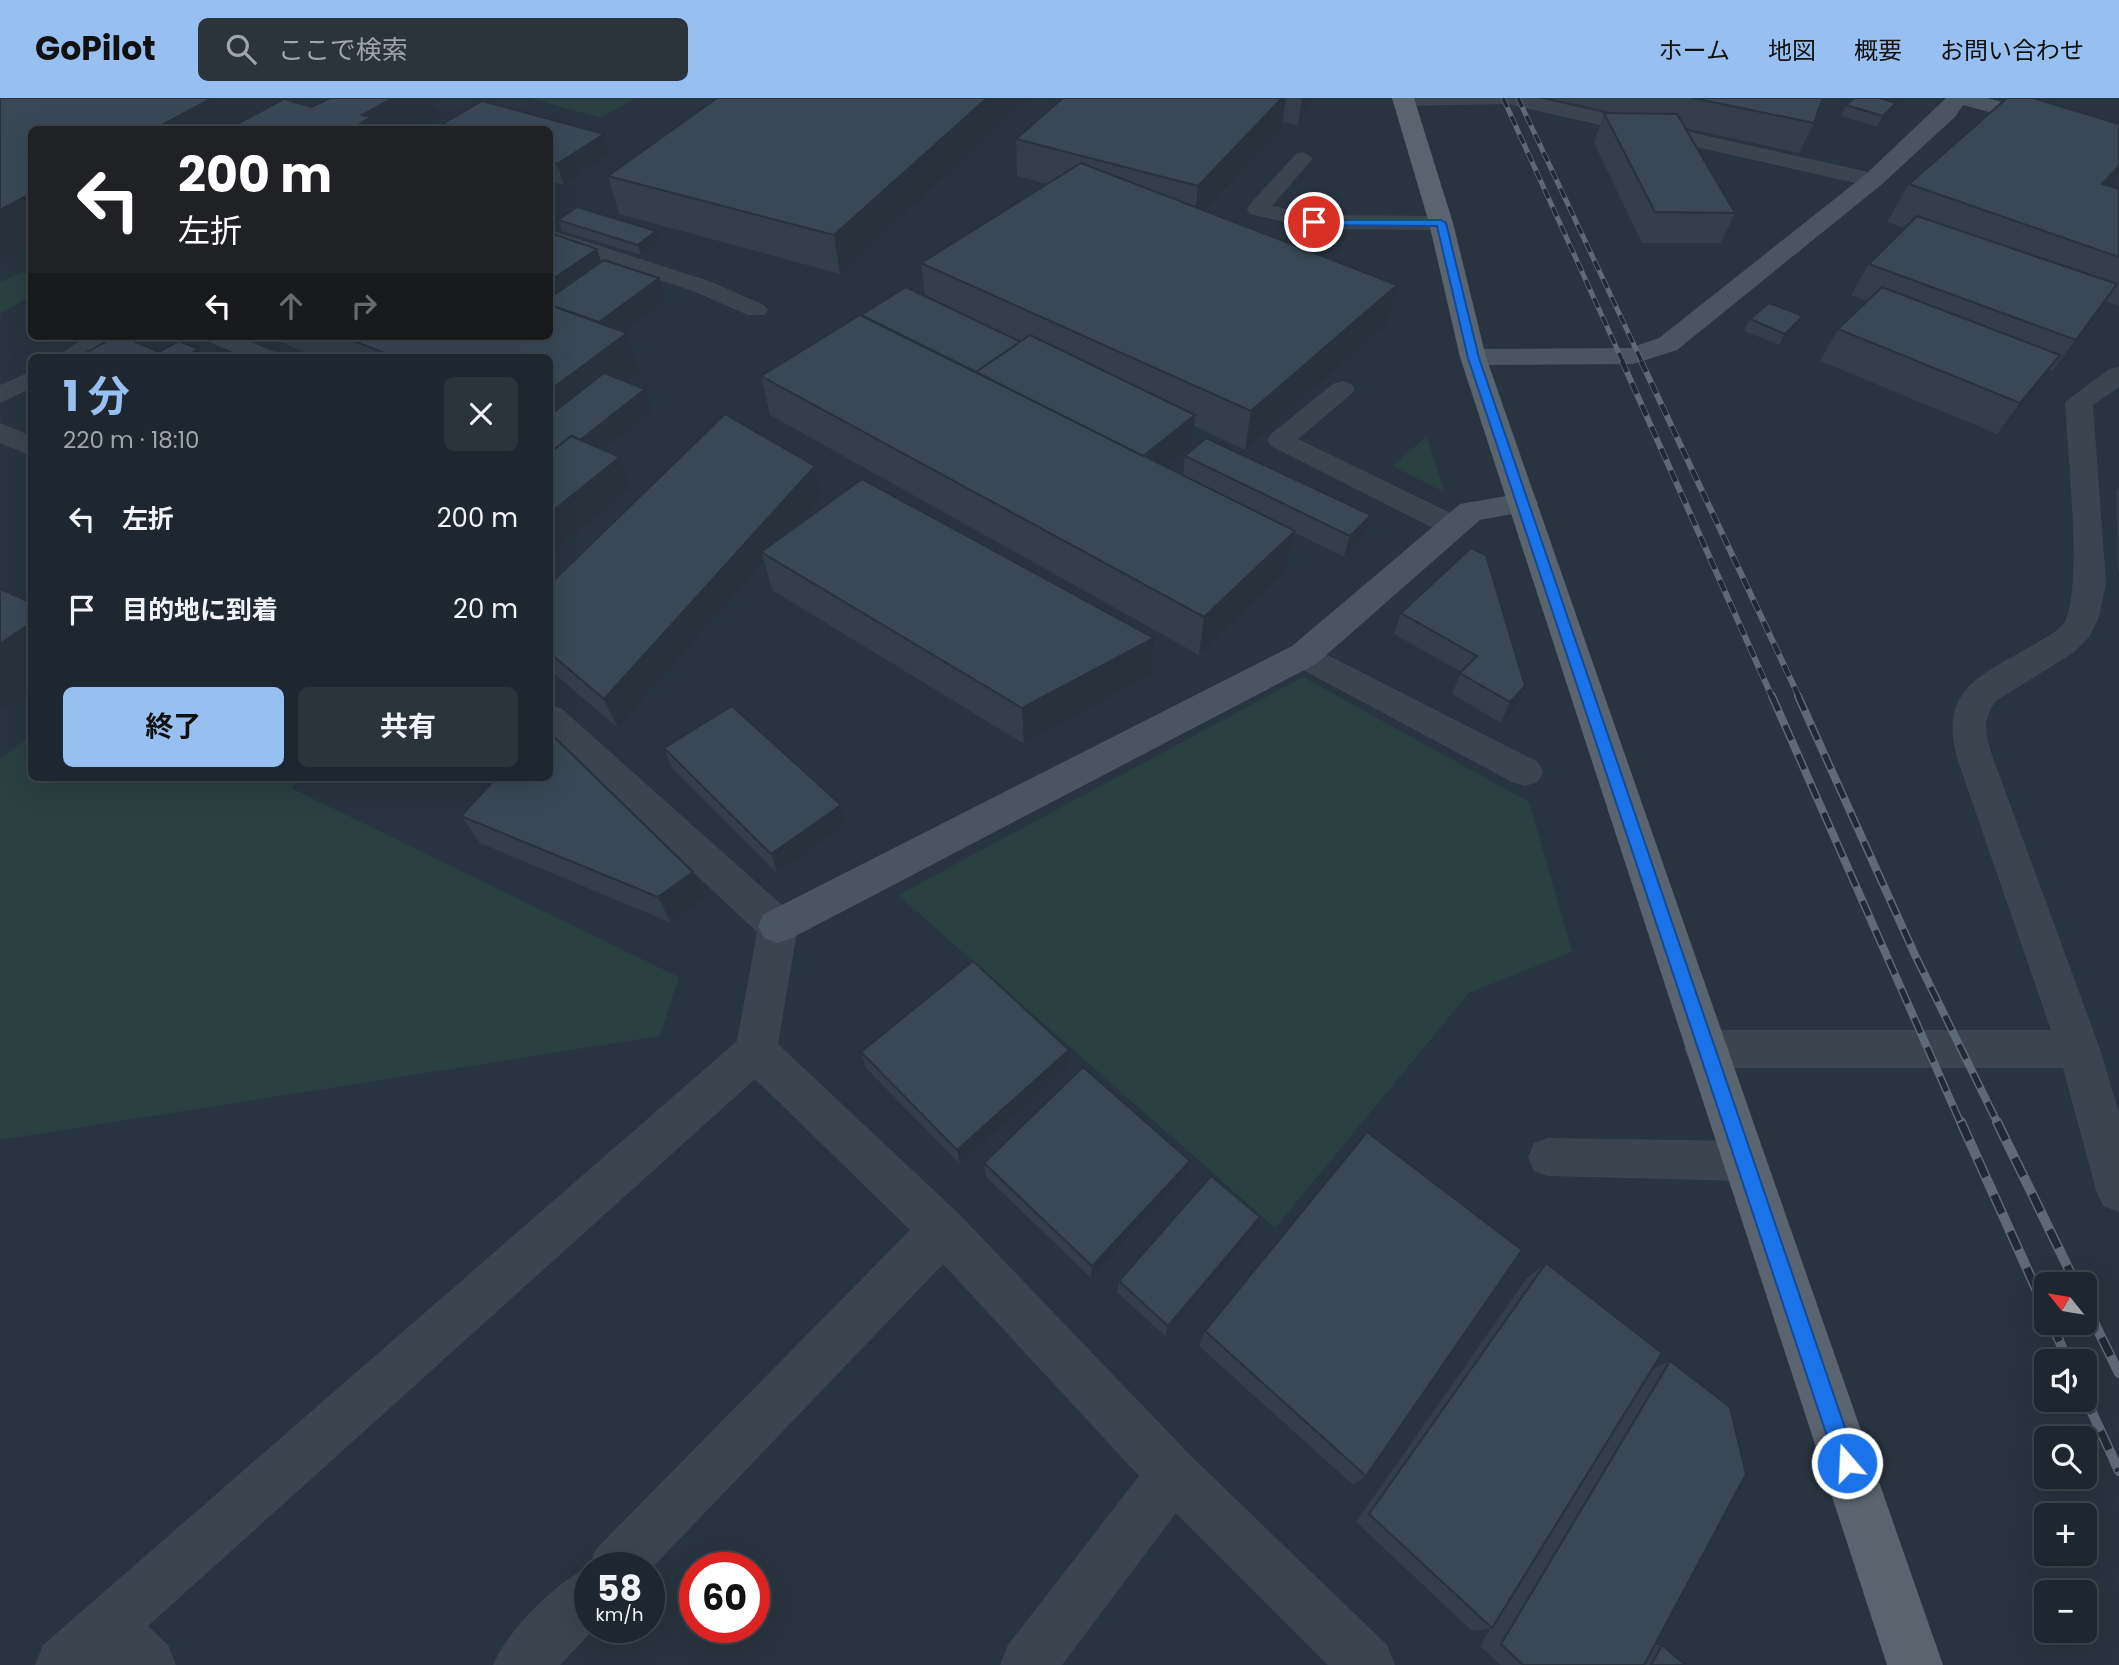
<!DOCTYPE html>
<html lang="ja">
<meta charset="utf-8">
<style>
body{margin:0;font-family:Poppins,"Noto Sans JP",sans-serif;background:#2b333b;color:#f1f3f6;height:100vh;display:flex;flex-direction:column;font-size:26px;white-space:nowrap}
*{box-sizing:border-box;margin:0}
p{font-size:23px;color:#a1a5aa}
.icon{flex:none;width:38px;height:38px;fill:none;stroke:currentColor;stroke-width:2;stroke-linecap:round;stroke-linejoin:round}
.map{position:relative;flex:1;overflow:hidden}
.drawer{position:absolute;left:28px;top:256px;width:525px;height:427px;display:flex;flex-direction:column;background:#1e272f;border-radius:10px;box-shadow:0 7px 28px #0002,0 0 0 2px #3c444b}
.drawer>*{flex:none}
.banner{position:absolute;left:28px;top:28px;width:525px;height:214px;border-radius:10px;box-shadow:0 7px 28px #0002,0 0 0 2px #3c444b;background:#202124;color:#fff;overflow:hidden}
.needle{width:46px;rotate:300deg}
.controls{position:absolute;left:2034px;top:1174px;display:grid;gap:14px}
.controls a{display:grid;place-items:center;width:63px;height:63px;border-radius:10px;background:#1e272f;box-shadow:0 7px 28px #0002,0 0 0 2px #3c444b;font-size:35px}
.speed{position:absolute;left:574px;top:1454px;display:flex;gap:14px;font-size:35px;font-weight:700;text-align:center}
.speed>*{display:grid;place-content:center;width:91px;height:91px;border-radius:50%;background:#1e272f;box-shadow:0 7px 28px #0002,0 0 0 2px #3c444b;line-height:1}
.speed small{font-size:18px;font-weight:400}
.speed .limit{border:10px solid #d22;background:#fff;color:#111}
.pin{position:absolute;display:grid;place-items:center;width:60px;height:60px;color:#fff;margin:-30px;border:4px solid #fff;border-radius:50%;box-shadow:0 2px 7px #0007}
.me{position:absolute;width:77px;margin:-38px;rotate:341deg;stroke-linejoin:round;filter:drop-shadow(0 0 5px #0008)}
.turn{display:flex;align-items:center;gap:24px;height:147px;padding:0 35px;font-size:32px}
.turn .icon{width:91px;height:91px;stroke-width:2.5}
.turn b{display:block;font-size:49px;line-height:60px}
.lanes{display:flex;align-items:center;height:66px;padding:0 35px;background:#0003;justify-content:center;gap:35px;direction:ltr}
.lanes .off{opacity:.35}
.round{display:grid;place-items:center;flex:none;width:74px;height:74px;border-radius:10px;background:#2b333b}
.overview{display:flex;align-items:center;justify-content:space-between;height:119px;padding:0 35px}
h1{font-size:42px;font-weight:700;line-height:52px;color:#97c0f0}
.cta{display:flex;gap:14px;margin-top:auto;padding:14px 35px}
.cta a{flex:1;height:80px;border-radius:10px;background:#97c0f0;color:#111;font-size:28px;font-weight:700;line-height:80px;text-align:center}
.cta a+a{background:#2b333b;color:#f1f3f6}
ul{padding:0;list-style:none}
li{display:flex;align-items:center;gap:21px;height:91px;padding:0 35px}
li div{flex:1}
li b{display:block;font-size:26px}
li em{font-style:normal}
header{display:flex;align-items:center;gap:42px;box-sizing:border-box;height:98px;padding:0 35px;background:#97c0f0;color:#111}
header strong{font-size:33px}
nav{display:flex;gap:38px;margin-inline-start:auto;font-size:24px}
.search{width:490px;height:63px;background:#2b333b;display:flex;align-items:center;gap:18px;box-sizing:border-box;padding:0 24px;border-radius:10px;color:#a1a5aa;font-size:26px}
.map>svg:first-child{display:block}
.green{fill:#2a3f40}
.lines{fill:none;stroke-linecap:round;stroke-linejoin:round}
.lane{fill:#3c454f;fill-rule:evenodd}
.street{fill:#3c454f;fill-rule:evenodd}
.secondary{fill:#4a5562;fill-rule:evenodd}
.primary{fill:#5a646f;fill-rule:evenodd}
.rail-far3-casing{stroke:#5e6a76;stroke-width:5}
.rail-far2-casing{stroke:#5e6a76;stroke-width:6}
.rail-far1-casing{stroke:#5e6a76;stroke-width:8}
.rail-casing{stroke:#5e6a76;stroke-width:10}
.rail-far3{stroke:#212a34;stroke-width:3.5;stroke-dasharray:10;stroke-linecap:butt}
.rail-far2{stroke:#212a34;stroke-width:4.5;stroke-dasharray:12;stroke-linecap:butt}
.rail-far1{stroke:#212a34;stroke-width:5;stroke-dasharray:16;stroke-linecap:butt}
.rail{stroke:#212a34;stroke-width:7;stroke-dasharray:20;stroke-linecap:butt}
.wall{fill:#323e49}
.shaded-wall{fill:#29323c}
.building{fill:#3a4855;stroke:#29323c;stroke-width:2}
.route{fill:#1a73e8;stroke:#114b97;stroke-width:2}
</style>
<header>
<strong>GoPilot</strong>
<div class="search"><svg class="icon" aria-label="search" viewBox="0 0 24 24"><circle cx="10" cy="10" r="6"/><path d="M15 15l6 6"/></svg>ここで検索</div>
<nav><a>ホーム</a><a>地図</a><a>概要</a><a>お問い合わせ</a></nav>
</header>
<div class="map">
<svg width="2119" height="1567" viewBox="0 0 2119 1567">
<rect width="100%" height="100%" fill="#28343f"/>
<g class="green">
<polygon points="529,0 636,0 601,20"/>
<polygon points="22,174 31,177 31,198 0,216 0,185"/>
<polygon points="1427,338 1427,339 1444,394 1392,368"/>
<polygon points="1303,579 1529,704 1572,854 1469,895 1275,1130 898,797"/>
<polygon points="31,637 32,679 303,679 291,690 679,879 660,938 0,1042 0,661"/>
</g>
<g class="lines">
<g class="lane">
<polygon points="1303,54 1313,60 1272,108 1314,117 1441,118 1452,125 1441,132 1314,131 1250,116 1247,111 1250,106 1296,56"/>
<polygon points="550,132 709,183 764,207 768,212 764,217 748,217 693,193 550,146"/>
<polygon points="87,238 117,238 86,259 56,259"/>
<polygon points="204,238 237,238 275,254 278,259 245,259 207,243"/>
<polygon points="32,273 32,290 0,305 0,287"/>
<polygon points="1342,283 1351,286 1355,291 1351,296 1298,341 1463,421 1467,428 1463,435 1453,437 1443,435 1271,348 1267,342 1271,336 1333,286"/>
<polygon points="1548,1040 1744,1043 1758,1049 1764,1063 1758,1077 1744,1083 1548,1078 1534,1073 1528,1059 1534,1045"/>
</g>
<g class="street">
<polygon points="1394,0 1538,0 1873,75 1881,77 1885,82 1881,87 1873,89 1507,6 1403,8 1395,7"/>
<path d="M2119 269V289L2093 307 2106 485 2099 519 2089 539 2073 555 1996 603C1981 623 1986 638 1993 660L2100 951 2119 1015V1114L2103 1108 2096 1092 2063 970H1705L1690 965 1684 951 1690 937 1705 932H2051L1957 660C1937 587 1988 575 2040 543 2048 538 2060 532 2065 523 2083 490 2067 348 2065 304L2109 271Z"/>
<polygon points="0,325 32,338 32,358 0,345"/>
<polygon points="1304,545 1538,664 1543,674 1538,684 1525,688 1512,684 1292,566 1287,557 1292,548"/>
<path d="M550 607 562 611 792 816 798 828 778 946 959 1116 1191 1358 1387 1547 1395 1567H1328L1176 1415 1062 1567H1000L1008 1547 1139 1378 943 1166 649 1473V1470H590V1530H595L560 1567H493C506 1535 556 1483 588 1470L596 1451 910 1132 755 981 148 1528 168 1547 176 1567H35L43 1547 737 943 757 834 550 640Z"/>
</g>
<g class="secondary">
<polygon points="1946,0 1987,0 2119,35 2119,49 1963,7 1955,19 1881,87 1677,252 1633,266 1473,267 1463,265 1460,259 1463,253 1473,251 1630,250 1659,240 1865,77"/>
<polygon points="1523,395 1534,398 1538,405 1534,412 1480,422 1316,566 792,840 778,845 764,840 758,828 764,816 1292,548 1460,406"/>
</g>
<polygon class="primary" points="1392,0 1414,0 1453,125 1486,259 1943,1567 1887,1567 1460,259 1429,125"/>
<g class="rail-far3-casing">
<g id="rail-far3">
<polyline points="1503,0 1623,264"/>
<polyline points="1518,0 1642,264"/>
</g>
</g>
<g class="rail-far2-casing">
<g id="rail-far2">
<polyline points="1622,263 1772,599"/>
<polyline points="1641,263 1799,599"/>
</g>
</g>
<g class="rail-far1-casing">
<g id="rail-far1">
<polyline points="1772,598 1961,1026"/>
<polyline points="1798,598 1915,857 1998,1026"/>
</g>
</g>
<g class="rail-casing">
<g id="rail">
<polyline points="1961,1024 2046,1213"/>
<polyline points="1997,1024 2076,1186"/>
<polyline points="2084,1204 2119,1275"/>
<polyline points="2051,1225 2069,1264"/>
<polyline points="2084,1297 2119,1373"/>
</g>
</g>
<use href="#rail-far3" class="rail-far3"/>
<use href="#rail-far2" class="rail-far2"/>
<use href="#rail-far1" class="rail-far1"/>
<use href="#rail" class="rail"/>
</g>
<g class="wall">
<polygon points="1029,0 840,176 619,116 608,78"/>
<polygon points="1063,0 1312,0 1310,15 1298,27 1282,24 1281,33 1207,113 1397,187 1387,226 1245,352 1194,328 1192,348 1166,369 1183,377 1185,358 1371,417 1365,439 1344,459 1295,435 1287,472 1199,557 770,317 761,278 861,217 925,198 921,165 1047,86 1017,78 1016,41"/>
<polygon points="1548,0 1823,0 1814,25 1799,55 1685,30 1735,115 1721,145 1642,145 1594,45 1604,15 1616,15"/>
<polygon points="1846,7 1890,16 1877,29 1841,18"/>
<polygon points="2119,26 2119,78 2109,88 2119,91 2119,208 2105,203 2052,273 2049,272 1997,336 1820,263 1838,231 1867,203 1851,197 1869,166 1905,130 1887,124 1909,86"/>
<polygon points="550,32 604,36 610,56 564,87 550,83"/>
<polygon points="558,122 659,144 641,157 562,133"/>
<polygon points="601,164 665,202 623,233 640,274 626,284 645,291 652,313 603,352 631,390 550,457 550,259 317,259 265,238 550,238"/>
<polygon points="1803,218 1797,230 1779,247 1744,233 1750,221"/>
<polygon points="815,368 821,399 792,431 1151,577 1024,646 772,492 764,463 618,630 550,572 550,486"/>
<polygon points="2119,390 2119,476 2118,475 2116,393"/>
<polygon points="1471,450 1525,588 1516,609 1501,625 1452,596 1461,574 1394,536 1401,515"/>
<polygon points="664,650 841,707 846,727 777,775 672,670"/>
<polygon points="461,718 705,800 671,825 480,745"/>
<polygon points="1069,952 1069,968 960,1066 866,970 861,954"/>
<polygon points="1190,1063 1186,1077 1091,1180 986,1079 984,1065"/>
<polygon points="1254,1132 1165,1238 1117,1194 1119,1183"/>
<polygon points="1546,1165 1652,1271 1670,1263 1654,1547 1662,1547 1685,1567 1501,1567 1480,1548 1490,1531 1472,1533 1356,1424 1526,1181"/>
<polygon points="1205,1233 1366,1378 1353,1387 1199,1248"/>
</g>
<g class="shaded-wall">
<polygon points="212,0 299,0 242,32 153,32"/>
<polygon points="393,0 432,0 440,19 418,32 349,32 362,17"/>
<polygon points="987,0 1029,0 840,176 834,137"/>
<polygon points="1282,0 1286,0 1281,33 1194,126 1198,88"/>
<polygon points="1302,0 1312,0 1310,15 1298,27"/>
<polygon points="1896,5 1890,16 1877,29 1883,18"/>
<polygon points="604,36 610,56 564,87 557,66"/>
<polygon points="2119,68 2119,78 2076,124 2102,86"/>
<polygon points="32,95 32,148 0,166 0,112"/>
<polygon points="656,133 659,144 641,157 638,147"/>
<polygon points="597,151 607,182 550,207 550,183"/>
<polygon points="659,180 665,202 607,246 599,224"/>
<polygon points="1397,187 1387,226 1245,352 1251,313"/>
<polygon points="1803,218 1797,230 1779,247 1785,236"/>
<polygon points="627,235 640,274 550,343 550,292"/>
<polygon points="198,251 203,259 189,259 188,257"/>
<polygon points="2060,257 2037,288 1997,336 2020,305"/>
<polygon points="645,291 652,313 558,388 550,367"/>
<polygon points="1195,317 1192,348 1136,393 1138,362"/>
<polygon points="620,359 631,390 550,457 550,415"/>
<polygon points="815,368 821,399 769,458 761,454 764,463 618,630 604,601"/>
<polygon points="1371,417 1365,439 1344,459 1350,438"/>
<polygon points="1295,433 1287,472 1199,557 1204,519"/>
<polygon points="32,524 32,589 0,613 0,546"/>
<polygon points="1154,540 1151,577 1024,646 1022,610"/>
<polygon points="1525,588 1516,609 1501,625 1510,604"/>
<polygon points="841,707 846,727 777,775 771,756"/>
<polygon points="693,774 705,800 671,825 658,799"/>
<polygon points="1069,952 1069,968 960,1066 957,1052"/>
<polygon points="1190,1063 1186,1077 1091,1180 1092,1168"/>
<polygon points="1260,1119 1254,1132 1165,1238 1168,1228"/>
</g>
<g class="building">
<polygon points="0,0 212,0 153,32 32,32 32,95 0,112"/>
<polygon points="330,0 393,0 362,17 371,19 349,32 226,32 284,1 312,9"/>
<polygon points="717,0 987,0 834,137 608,78"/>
<polygon points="1063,0 1282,0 1198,88 1016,41"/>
<polygon points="1693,0 1823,0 1814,25"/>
<polygon points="1854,0 1879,0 1896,5 1883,18 1846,7"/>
<polygon points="2007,0 2033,0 2119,26 2119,68 2102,86 2119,91 2119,159 1909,86"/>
<polygon points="482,3 604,36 557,66 550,64 550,32 434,31"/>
<polygon points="1604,15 1677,16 1735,115 1655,114"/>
<polygon points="1081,65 1397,187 1251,313 921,165"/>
<polygon points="577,109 656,133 638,147 558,122"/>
<polygon points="1917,118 2117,186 2076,242 1869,166"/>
<polygon points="550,135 597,151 550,183"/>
<polygon points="604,162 659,180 599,224 550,207 550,200"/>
<polygon points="906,189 1021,244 976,274 861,217"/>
<polygon points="1882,189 2060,257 2020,305 1838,231"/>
<polygon points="1769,205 1803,218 1785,236 1750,221"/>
<polygon points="550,207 627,235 550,292 550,259 395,259 341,238 550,238"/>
<polygon points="860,217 1295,433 1204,519 761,278"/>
<polygon points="1030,237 1195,317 1143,358 976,274"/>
<polygon points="116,238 121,238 159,254 179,243 198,251 188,257 192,259 79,259"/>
<polygon points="604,275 645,291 580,342 571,338 550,355 550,317"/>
<polygon points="725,316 815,368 604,601 550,555 550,486"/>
<polygon points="571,338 620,359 550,415 550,355"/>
<polygon points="1206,340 1371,417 1350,438 1185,358"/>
<polygon points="862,381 1154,540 1022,610 761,454"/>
<polygon points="1471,450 1486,457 1525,588 1510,604 1460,575 1477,558 1401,515"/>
<polygon points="0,491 32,505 32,524 0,546"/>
<polygon points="732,608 841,707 771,756 664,650"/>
<polygon points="550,635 693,774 658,799 461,718 497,679 550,679"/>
<polygon points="973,863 1069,952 957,1052 861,954"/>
<polygon points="1083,969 1190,1063 1092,1168 984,1065"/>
<polygon points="1367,1034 1522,1152 1366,1378 1205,1233"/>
<polygon points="1211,1078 1260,1119 1168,1228 1119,1183"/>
<polygon points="1546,1165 1662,1255 1492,1530 1369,1416"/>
<polygon points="1670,1263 1730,1309 1746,1376 1644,1567 1523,1567 1501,1546"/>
<polygon points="1662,1547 1685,1567 1651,1567"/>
</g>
<polygon class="route" points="1310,122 1441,122 1446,125 1479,260 1857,1365 1854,1373 1847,1376 1839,1373 1836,1365 1468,260 1437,128 1314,127"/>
</svg>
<div class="controls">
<a><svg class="needle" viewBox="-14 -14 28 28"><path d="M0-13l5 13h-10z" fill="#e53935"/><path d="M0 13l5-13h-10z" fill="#a1a5aa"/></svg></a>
<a><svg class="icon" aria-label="sound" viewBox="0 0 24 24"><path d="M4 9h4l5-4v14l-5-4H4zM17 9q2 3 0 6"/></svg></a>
<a><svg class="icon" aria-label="search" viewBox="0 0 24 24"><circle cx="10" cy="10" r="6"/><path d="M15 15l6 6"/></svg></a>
<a>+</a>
<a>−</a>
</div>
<div class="speed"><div>58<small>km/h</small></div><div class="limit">60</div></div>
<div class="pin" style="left:1314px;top:124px;background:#d93025"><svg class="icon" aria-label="arrive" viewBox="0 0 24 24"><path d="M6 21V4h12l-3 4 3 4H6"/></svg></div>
<svg class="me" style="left:1847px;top:1365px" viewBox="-20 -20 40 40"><circle r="17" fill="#1a73e8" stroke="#fff" stroke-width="3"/><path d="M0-11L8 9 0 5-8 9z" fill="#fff"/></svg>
<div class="banner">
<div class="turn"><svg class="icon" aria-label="left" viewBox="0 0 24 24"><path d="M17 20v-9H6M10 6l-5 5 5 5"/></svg><div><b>200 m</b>左折</div></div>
<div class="lanes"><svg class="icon" aria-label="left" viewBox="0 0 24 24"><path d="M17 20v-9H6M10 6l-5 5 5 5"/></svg><svg class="icon off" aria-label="ahead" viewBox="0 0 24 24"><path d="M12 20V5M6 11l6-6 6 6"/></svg><svg class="icon off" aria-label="right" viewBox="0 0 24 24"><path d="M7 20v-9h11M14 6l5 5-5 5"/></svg></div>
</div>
<section class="drawer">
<div class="overview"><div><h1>1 分</h1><p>220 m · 18:10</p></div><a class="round"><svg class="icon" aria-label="close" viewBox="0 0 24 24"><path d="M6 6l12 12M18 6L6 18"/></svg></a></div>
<ul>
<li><svg class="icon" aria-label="left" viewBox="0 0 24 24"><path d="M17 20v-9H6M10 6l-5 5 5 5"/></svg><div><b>左折</b></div><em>200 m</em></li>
<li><svg class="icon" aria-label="arrive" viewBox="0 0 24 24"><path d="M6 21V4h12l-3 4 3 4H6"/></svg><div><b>目的地に到着</b></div><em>20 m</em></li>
</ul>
<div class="cta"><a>終了</a><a>共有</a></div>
</section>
</div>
